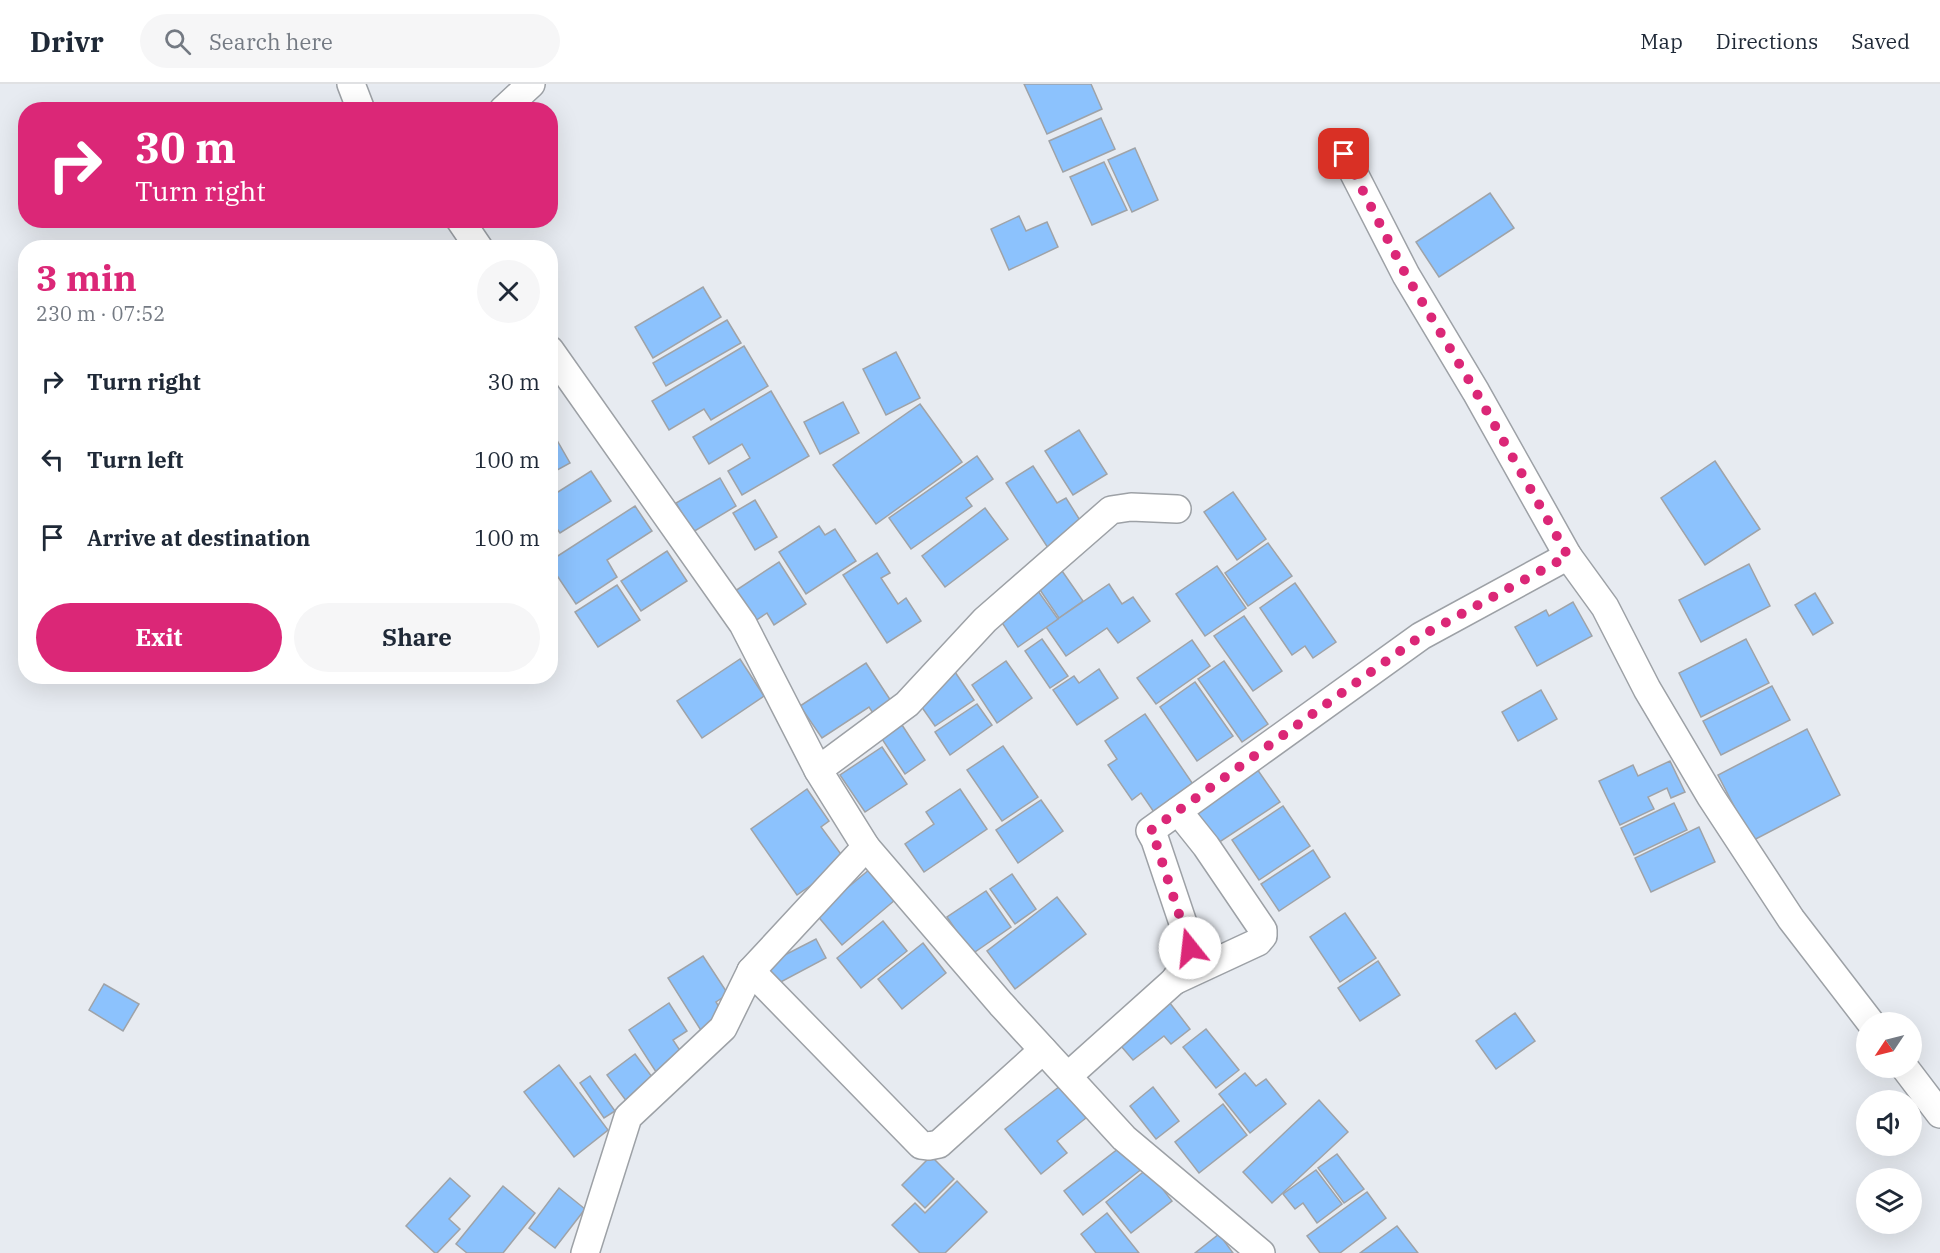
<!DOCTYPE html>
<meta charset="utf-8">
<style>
body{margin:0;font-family:"IBM Plex Serif",serif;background:#f6f6f7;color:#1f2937;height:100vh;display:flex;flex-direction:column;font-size:22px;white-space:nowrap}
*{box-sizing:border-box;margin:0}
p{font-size:20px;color:#747a83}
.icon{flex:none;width:33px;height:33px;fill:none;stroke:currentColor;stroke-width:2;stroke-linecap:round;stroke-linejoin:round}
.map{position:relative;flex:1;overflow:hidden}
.sheet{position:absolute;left:18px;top:156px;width:540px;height:444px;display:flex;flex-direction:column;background:#fff;border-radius:24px;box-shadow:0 6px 24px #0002}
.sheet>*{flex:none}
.guide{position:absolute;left:18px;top:18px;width:540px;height:126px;border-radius:24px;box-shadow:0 6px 24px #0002;background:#db2777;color:#fff;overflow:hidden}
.needle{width:39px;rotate:235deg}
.fabs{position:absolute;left:1856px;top:928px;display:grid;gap:12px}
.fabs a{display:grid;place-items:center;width:66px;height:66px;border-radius:50%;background:#fff;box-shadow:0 6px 24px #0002;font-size:30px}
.pin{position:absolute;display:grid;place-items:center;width:51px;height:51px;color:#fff;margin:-26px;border-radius:12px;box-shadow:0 3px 9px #0006}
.me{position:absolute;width:66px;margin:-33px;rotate:344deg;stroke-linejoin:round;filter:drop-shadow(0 0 4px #0008)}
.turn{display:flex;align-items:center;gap:21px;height:126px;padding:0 18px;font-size:27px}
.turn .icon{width:78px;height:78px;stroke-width:2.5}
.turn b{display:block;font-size:42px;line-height:51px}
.round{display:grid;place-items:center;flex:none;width:63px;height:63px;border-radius:32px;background:#f6f6f7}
.summary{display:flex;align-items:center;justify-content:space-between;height:102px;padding:0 18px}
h1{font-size:36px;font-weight:700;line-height:45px;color:#db2777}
.primary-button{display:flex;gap:12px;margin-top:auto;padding:12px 18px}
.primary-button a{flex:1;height:69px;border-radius:36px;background:#db2777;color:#fff;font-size:24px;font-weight:700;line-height:69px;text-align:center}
.primary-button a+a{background:#f6f6f7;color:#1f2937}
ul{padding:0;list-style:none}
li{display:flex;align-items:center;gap:18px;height:78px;padding:0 18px}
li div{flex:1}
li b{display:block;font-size:22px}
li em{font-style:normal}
header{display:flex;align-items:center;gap:36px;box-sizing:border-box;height:84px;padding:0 30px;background:#fff;border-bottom:2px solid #e0e1e3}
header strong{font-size:28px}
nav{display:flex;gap:33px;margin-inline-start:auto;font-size:21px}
.search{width:420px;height:54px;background:#f6f6f7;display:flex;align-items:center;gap:15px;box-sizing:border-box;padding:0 21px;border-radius:33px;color:#747a83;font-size:22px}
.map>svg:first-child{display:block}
.building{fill:#8cc2fd;stroke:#9fa3a8;stroke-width:1.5}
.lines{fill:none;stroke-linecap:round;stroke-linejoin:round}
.street-casing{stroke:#9da1a6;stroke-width:30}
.street{stroke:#fff;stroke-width:27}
.route{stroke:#db2777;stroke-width:10;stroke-dasharray:0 18}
</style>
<header>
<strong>Drivr</strong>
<div class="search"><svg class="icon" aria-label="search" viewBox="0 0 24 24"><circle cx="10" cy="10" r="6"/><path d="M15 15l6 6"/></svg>Search here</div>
<nav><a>Map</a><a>Directions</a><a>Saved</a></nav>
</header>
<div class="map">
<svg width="1940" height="1169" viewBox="0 0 1940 1169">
<rect width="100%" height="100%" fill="#e7ebf1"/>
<g class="building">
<polygon points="1024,0 1091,0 1102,25 1047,50"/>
<polygon points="1101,34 1115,65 1063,88 1049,57"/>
<polygon points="1135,64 1158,116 1132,128 1108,76"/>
<polygon points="1104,78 1127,126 1092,141 1070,93"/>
<polygon points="1490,109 1514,144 1439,193 1416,158"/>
<polygon points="1019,132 1026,147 1047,138 1058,163 1009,186 991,145"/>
<polygon points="703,203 721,233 653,274 635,243"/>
<polygon points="727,236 741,259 666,302 653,279"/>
<polygon points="744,262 768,302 711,336 704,325 669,346 652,317"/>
<polygon points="896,268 920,314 886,331 863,285"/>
<polygon points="771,307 809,372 742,411 728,387 750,374 742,360 709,380 693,353"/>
<polygon points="843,318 859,349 820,370 804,338"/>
<polygon points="920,320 962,378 876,440 833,381"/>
<polygon points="550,344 570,379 550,390"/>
<polygon points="1079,346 1107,390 1073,411 1045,367"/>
<polygon points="977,372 993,395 966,414 972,422 911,465 889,434"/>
<polygon points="1715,377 1760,445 1705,481 1661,414"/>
<polygon points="1033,382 1057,419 1066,414 1083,441 1048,464 1006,399"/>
<polygon points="591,387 611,417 560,449 550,435 550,413"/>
<polygon points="720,394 736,422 693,448 676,419"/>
<polygon points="1233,408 1266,455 1237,476 1204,428"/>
<polygon points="755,416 777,453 755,466 733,429"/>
<polygon points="635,422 652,447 607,476 617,493 576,520 550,481 550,477"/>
<polygon points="985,424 1008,455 945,503 922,472"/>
<polygon points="819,442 825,451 835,445 856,477 806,510 779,468"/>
<polygon points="1268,459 1292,492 1248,522 1225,489"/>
<polygon points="667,467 687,497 641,527 621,497"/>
<polygon points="877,469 890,489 881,494 898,520 906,514 921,537 887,559 843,491"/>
<polygon points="779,478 806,520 774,541 767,529 755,537 735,507"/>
<polygon points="1749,480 1770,522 1701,558 1679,516"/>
<polygon points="1217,482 1246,524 1205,552 1176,510"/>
<polygon points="1060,484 1083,517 1059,534 1036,500"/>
<polygon points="1295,499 1336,558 1313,574 1305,562 1292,571 1260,524"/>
<polygon points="1109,500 1122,520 1133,513 1150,537 1118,559 1107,544 1066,572 1046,543"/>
<polygon points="617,501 640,536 598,563 575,528"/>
<polygon points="1038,507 1058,535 1018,563 999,534"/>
<polygon points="1815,509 1833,539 1813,551 1795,521"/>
<polygon points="1573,518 1592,552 1537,582 1515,543 1546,526 1549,532"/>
<polygon points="1244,532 1282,587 1253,607 1214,552"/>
<polygon points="1042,555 1068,592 1050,604 1025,567"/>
<polygon points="1746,555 1769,599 1701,633 1679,589"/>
<polygon points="1192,556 1210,582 1156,620 1137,594"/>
<polygon points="740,575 764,612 702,654 677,617"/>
<polygon points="1006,577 1032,614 997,639 972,601"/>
<polygon points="1224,577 1268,640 1242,658 1198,595"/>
<polygon points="866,579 897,626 879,638 869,623 822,654 800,622"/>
<polygon points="1099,585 1118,614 1077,641 1053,606 1074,592 1079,599"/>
<polygon points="955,588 974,616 935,642 916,615"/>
<polygon points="1195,598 1233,652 1197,677 1160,623"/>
<polygon points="1772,602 1790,636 1721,671 1703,637"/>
<polygon points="1541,606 1557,635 1518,657 1502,628"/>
<polygon points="977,620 992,641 950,671 935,648"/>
<polygon points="1145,630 1199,709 1160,737 1141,709 1132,716 1108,681 1117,675 1105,657"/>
<polygon points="902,641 925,676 905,690 882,655"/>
<polygon points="1807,645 1840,711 1752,757 1718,691"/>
<polygon points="1003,662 1038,713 1002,737 967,686"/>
<polygon points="882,663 907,700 865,728 840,691"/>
<polygon points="1670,677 1685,708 1671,714 1667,704 1648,713 1654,725 1620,741 1599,697 1633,681 1638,692"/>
<polygon points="1257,685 1280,718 1212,763 1190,729"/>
<polygon points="807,705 829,737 821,743 846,777 797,811 751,745"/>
<polygon points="960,705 987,745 924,788 905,760 934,740 926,728"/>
<polygon points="1041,716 1063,747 1018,779 996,746"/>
<polygon points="1674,719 1687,746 1634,771 1621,744"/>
<polygon points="1283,722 1310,762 1259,796 1232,756"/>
<polygon points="1699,743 1715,778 1651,808 1635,774"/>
<polygon points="1313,766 1330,793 1279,827 1261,800"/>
<polygon points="870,785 895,816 842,861 816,830"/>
<polygon points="1012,790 1036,825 1015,840 990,805"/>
<polygon points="986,807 1011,843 972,870 947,833"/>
<polygon points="1057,813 1086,850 1015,905 987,867"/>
<polygon points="1345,829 1376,874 1340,898 1310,853"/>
<polygon points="883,837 907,867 861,904 837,874"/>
<polygon points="816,855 826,874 777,900 767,880"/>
<polygon points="923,859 946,889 902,925 878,895"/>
<polygon points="703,872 728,910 716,918 725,933 702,948 668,894"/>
<polygon points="1378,877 1400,911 1360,937 1338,904"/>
<polygon points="104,900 139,920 123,947 89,926"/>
<polygon points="1166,914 1190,945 1171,960 1164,952 1133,976 1115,955"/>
<polygon points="669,919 687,947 673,956 685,974 658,991 629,946"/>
<polygon points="1515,929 1535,957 1496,985 1476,957"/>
<polygon points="1206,945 1239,986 1216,1004 1183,963"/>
<polygon points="635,970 658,1001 630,1022 607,991"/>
<polygon points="559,981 608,1046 574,1073 524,1008"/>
<polygon points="1245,989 1256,1002 1266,995 1286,1020 1250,1049 1219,1010"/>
<polygon points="590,992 615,1027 604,1034 580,999"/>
<polygon points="1060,1002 1086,1034 1057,1057 1067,1069 1041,1090 1005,1045"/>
<polygon points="1153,1003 1179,1037 1156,1055 1130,1022"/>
<polygon points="1319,1016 1348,1048 1272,1119 1243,1088"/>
<polygon points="1223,1020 1247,1051 1199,1089 1175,1058"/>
<polygon points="1123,1061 1143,1084 1083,1131 1064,1107"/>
<polygon points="1337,1070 1364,1105 1344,1119 1318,1084"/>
<polygon points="931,1072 954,1095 925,1124 902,1101"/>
<polygon points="1147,1085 1172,1117 1131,1149 1106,1118"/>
<polygon points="1316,1086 1342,1120 1317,1139 1303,1119 1295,1125 1283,1110"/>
<polygon points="450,1094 470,1112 449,1135 460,1145 437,1169 435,1169 406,1142"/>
<polygon points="957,1097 987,1128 945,1169 920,1169 892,1141 915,1119 925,1129"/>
<polygon points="503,1102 535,1129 503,1169 467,1169 456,1160"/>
<polygon points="559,1104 585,1125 555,1164 529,1144"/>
<polygon points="1367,1108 1386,1134 1340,1169 1320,1169 1307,1152"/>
<polygon points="1107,1129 1139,1169 1096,1169 1081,1150"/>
<polygon points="1397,1142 1418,1169 1360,1169"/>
<polygon points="1219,1150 1233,1169 1195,1169"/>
</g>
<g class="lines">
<g class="street-casing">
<g id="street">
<polyline points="351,0 361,26"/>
<polyline points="503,26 531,0"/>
<polyline points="1344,70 1406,191 1476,308 1568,472 1605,523 1647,605 1711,713 1791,835 1871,939"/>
<polyline points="460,136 479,164"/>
<polyline points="550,266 743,540 818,686 866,763 1001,920 1124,1054 1261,1169"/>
<polyline points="818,686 907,620 985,536 1111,426 1131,423 1177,425"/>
<polyline points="751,887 921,1061 929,1062 939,1060 1043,966"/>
<polyline points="1174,897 1258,858 1263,852 1263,846 1206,762 1178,727"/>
<polyline points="1905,984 1940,1030"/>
<polyline points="1068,992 1174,897 1189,875 1189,857 1155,756 1150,747 1421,552 1568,472"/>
<polyline points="585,1169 628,1033 723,944 751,887 866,763"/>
</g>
</g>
<use href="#street" class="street"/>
</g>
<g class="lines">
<polyline class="route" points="1190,864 1155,756 1150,747 1421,552 1568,472 1476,308 1406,191 1344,70"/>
</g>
</svg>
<div class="fabs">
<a><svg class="needle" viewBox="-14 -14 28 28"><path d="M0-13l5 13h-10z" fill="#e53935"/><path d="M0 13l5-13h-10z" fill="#747a83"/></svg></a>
<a><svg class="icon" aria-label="sound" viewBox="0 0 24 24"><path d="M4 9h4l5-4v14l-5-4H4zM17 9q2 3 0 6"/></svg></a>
<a><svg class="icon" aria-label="layers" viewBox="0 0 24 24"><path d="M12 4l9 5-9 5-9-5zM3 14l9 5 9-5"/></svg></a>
</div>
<div class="pin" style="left:1344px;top:70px;background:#d93025"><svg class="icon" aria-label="arrive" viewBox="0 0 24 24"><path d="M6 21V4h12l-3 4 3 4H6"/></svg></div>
<svg class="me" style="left:1190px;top:864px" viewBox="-20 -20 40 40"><circle r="19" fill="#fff"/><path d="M0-13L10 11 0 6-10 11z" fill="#db2777"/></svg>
<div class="guide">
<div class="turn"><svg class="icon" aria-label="right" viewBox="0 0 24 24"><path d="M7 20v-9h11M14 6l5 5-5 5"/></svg><div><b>30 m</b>Turn right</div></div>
</div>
<section class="sheet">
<div class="summary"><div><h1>3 min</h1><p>230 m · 07:52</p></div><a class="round"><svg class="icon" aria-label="close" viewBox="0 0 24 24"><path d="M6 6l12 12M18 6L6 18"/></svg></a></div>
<ul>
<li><svg class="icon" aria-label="right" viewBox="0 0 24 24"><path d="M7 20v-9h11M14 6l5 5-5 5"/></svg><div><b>Turn right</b></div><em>30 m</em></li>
<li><svg class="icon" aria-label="left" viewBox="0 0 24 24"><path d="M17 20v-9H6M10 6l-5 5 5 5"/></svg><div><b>Turn left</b></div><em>100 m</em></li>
<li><svg class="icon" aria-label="arrive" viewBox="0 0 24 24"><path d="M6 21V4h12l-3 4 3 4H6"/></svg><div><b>Arrive at destination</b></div><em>100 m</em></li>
</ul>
<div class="primary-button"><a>Exit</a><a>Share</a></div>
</section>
</div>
